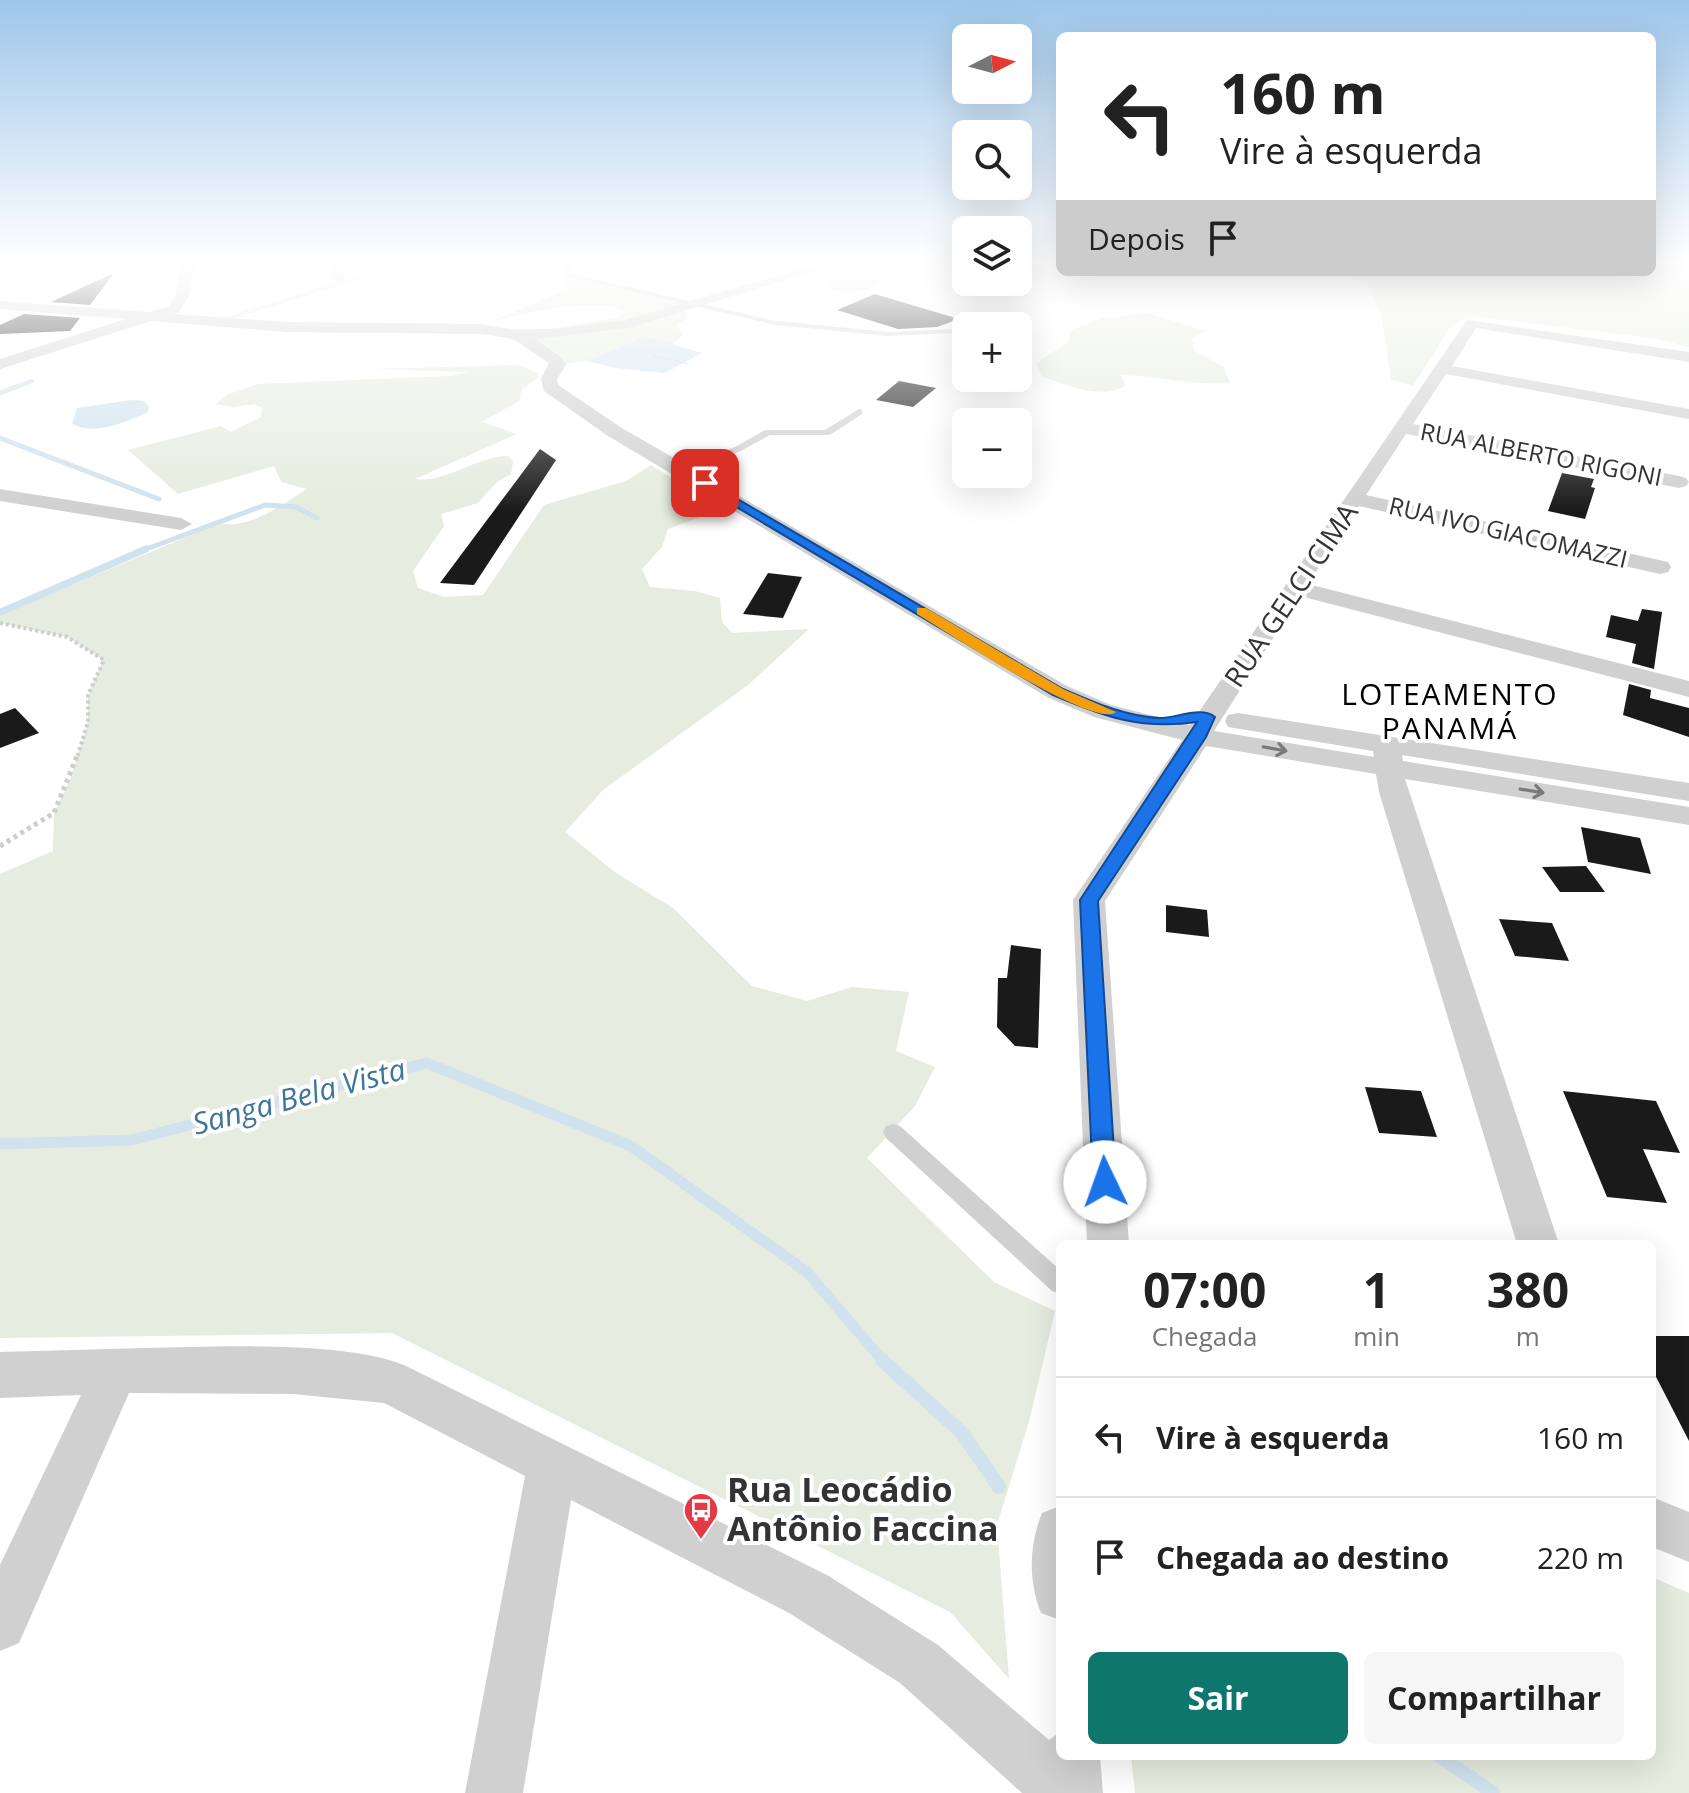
<!DOCTYPE html>
<html lang="pt">
<meta charset="utf-8">
<style>
body{margin:0;font-family:"Open Sans",sans-serif;background:#f6f6f6;color:#222;height:100vh;display:flex;flex-direction:column;font-size:30px;white-space:nowrap}
*{box-sizing:border-box;margin:0}
p{font-size:26px;color:#767676}
.icon{flex:none;width:44px;height:44px;fill:none;stroke:currentColor;stroke-width:2;stroke-linecap:round;stroke-linejoin:round}
.map{position:relative;flex:1;overflow:hidden}
.drawer{position:absolute;left:1056px;top:1240px;width:600px;height:520px;display:flex;flex-direction:column;background:#fff;border-radius:12px;box-shadow:0 8px 32px #0002}
.drawer>*{flex:none}
.hud{position:absolute;left:1056px;top:32px;width:600px;height:244px;border-radius:12px;box-shadow:0 8px 32px #0002;background:#fff;color:#222;overflow:hidden}
.needle{width:52px;rotate:84deg}
.controls{position:absolute;left:952px;top:24px;display:grid;gap:16px}
.controls a{display:grid;place-items:center;width:80px;height:80px;border-radius:12px;background:#fff;box-shadow:0 8px 32px #0002;font-size:40px}
.pin{position:absolute;display:grid;place-items:center;width:68px;height:68px;color:#fff;margin:-34px;border-radius:16px;box-shadow:0 4px 12px #0006}
.me{position:absolute;width:88px;margin:-44px;rotate:357deg;stroke-linejoin:round;filter:drop-shadow(0 0 6px #0008)}
.turn{display:flex;align-items:center;gap:28px;height:168px;padding:0 32px;font-size:36px}
.turn .icon{width:104px;height:104px;stroke-width:2.5}
.turn b{display:block;font-size:56px;line-height:68px}
.then{display:flex;align-items:center;height:76px;padding:0 32px;background:#0003;gap:16px;font-size:30px}
.eta{display:flex;justify-content:space-evenly;align-items:center;height:136px;text-align:center}
.eta b{font-size:48px;font-weight:700;line-height:56px}
.primary-button{display:flex;gap:16px;margin-top:auto;padding:16px 32px}
.primary-button a{flex:1;height:92px;border-radius:12px;background:#0f766e;color:#fff;font-size:32px;font-weight:700;line-height:92px;text-align:center}
.primary-button a+a{background:#f6f6f6;color:#222}
ul{padding:0;list-style:none}
li{display:flex;align-items:center;gap:24px;height:120px;padding:0 32px;border-top:2px solid #e0e0e0}
li div{flex:1}
li b{display:block;font-size:30px}
li em{font-style:normal}
.map>svg:first-child{display:block}
.green{fill:#e6ecdf}
.water{fill:#cfe2ee}
.lines{fill:none;stroke-linecap:round;stroke-linejoin:round}
.stream-far4{stroke:#cfe2ee;stroke-width:4}
.stream-far3{stroke:#cfe2ee;stroke-width:5}
.stream-far2{stroke:#cfe2ee;stroke-width:7}
.stream-far1{stroke:#cfe2ee;stroke-width:11}
.stream{stroke:#cfe2ee;stroke-width:14}
.building{fill:#1a1a1a}
.path-far2{stroke:#cdcdcd;stroke-width:2;stroke-dasharray:2 2;stroke-linecap:butt}
.path-far1{stroke:#cdcdcd;stroke-width:4;stroke-dasharray:3 3;stroke-linecap:butt}
.path{stroke:#cdcdcd;stroke-width:5;stroke-dasharray:4 4;stroke-linecap:butt}
.lane{fill:#d0d0d0;fill-rule:evenodd}
.street{fill:#d0d0d0;fill-rule:evenodd}
.oneway{stroke:#7a7a7a}
.route{fill:#1a73e8;stroke:#114b97;stroke-width:2}
.slow{fill:#f59e0b}
.labels{text-anchor:middle;stroke-width:8;stroke-linejoin:round;paint-order:stroke}
.far-street-label{font-size:24px;fill:#333;stroke:#fff}
.street-label{font-size:28px;fill:#333;stroke:#fff}
.neighbourhood-label{font-size:30px;letter-spacing:2px;fill:#000;stroke:#fff}
.water-label{font-size:30px;font-style:italic;fill:#3f7597;stroke:#fff}
.near-poi-label{font-size:34px;font-weight:bold;fill:#333;stroke:#fff;text-anchor:start}
</style>
<div class="map">
<svg width="1689" height="1793" viewBox="0 0 1689 1793">
<rect width="100%" height="100%" fill="#fff"/>
<g class="green">
<polygon points="406,260 418,260 235,318 226,317"/>
<polygon points="844,260 939,260 893,271 872,288 845,293 830,289 819,274 805,271"/>
<polygon points="1652,260 1689,260 1689,347 1658,339 1470,316 1451,326 1413,386 1391,379 1382,319 1370,286 1347,272 1652,272"/>
<path d="M570 269 595 274 578 277 687 305 686 319 677 324 682 336 672 344 646 336 586 361 558 365 525 340 482 329H548L616 318 625 312C598 294 527 315 495 320L570 288 560 277Z"/>
<path d="M1147 313 1207 331 1192 338 1194 351 1224 367 1230 383C1193 386 1158 376 1121 375L1125 386C1099 400 1068 385 1042 377L1036 363 1069 342 1071 330 1104 318Z"/>
<path d="M518 365 538 373V378L522 389 519 401 482 422 517 434 415 479C448 483 475 456 509 456L513 462 511 474 496 483 478 503 441 514 444 526 413 571 418 588 444 597 483 595 544 505 626 481 651 465 721 509 668 529 662 547 642 569 650 587 695 591 720 598 722 622 732 633 809 629 748 685 603 790 565 832 616 873 673 908 752 986 807 1001 852 987 909 992 896 1051 935 1067 915 1106 867 1158 994 1282 1055 1311 1030 1418 997 1525 1009 1679 950 1612 392 1333 0 1338V874L53 851 54 813 70 780 88 722V695L103 660 67 637 0 623V615L220 523C248 531 284 503 307 489L281 482 274 466 178 494 128 450 221 426 230 432 261 417 262 408 255 404 233 407 216 404 228 394 258 384 448 376 470 372 372 369Z"/>
<polygon points="1652,1577 1689,1593 1689,1793 1135,1793 1131,1756 1652,1756"/>
</g>
<g class="water">
<polygon points="646,336 702,353 665,373 616,368 586,361"/>
<path d="M132 400 144 401 149 407 148 412C126 422 95 436 72 424L77 408Z"/>
</g>
<g class="lines">
<polyline class="stream-far4" points="13,388 32,381"/>
<g class="stream-far3">
<polyline points="0,393 18,386"/>
<polyline points="0,438 159,499"/>
<polyline points="141,551 265,505 296,507 317,518"/>
</g>
<polyline class="stream-far2" points="1,612 146,549"/>
<polyline class="stream-far1" points="0,1144 132,1140 427,1063 631,1146 807,1272 884,1362"/>
<g class="stream">
<polyline points="882,1360 962,1433 999,1487"/>
<polyline points="1440,1756 1493,1793"/>
</g>
</g>
<g class="building">
<polygon points="114,273 90,305 51,302"/>
<polygon points="875,294 959,319 937,327 898,329 837,310"/>
<polygon points="24,314 80,318 70,331 0,334 0,325"/>
<polygon points="899,381 936,388 913,407 876,400"/>
<polygon points="540,449 556,460 474,585 440,583"/>
<polygon points="1562,473 1594,479 1591,487 1595,488 1585,519 1548,511"/>
<polygon points="768,573 802,577 783,618 743,614"/>
<polygon points="1642,609 1662,612 1654,669 1632,663 1636,644 1606,637 1611,615 1638,621"/>
<polygon points="1629,684 1651,690 1650,698 1689,708 1689,737 1623,715"/>
<polygon points="15,708 39,733 0,748 0,714"/>
<polygon points="1581,827 1640,838 1651,874 1588,862"/>
<polygon points="1586,866 1605,892 1560,892 1542,867"/>
<polygon points="1166,905 1207,910 1209,937 1166,932"/>
<polygon points="1499,919 1552,923 1569,961 1515,956"/>
<polygon points="1011,945 1041,949 1038,1048 1015,1046 997,1027 998,978 1007,978"/>
<polygon points="1365,1087 1421,1091 1437,1137 1379,1133"/>
<polygon points="1563,1091 1656,1101 1680,1153 1643,1149 1667,1203 1607,1197"/>
<polygon points="1652,1336 1689,1336 1689,1441 1652,1369"/>
</g>
<g class="lines">
<polyline class="path-far2" points="654,356 689,364"/>
<polyline class="path-far1" points="0,623 67,637 104,660 88,695 88,722 77,758"/>
<polyline class="path" points="0,846 54,813 77,756"/>
<g class="lane">
<polygon points="564,260 570,260 573,269 569,273 776,321 888,332 954,329 966,332 966,336 954,333 888,336 776,325 562,275 566,269"/>
<polygon points="859,409 862,410 862,414 830,435 770,435 741,451 683,471 675,469 735,447 765,430 825,430"/>
<polygon points="893,1124 900,1126 1060,1270 1060,1294 1052,1291 886,1138 883,1132 886,1126"/>
</g>
<g class="street">
<polygon points="182,260 196,260 189,296 179,312 174,314 287,322 482,324 518,330 553,329 622,321 830,260 851,260 628,328 535,339 561,357 566,365 557,379 558,385 622,428 1067,686 1111,705 1190,725 1467,320 1689,352 1689,362 1476,328 1452,366 1689,409 1689,419 1446,374 1413,424 1679,476 1686,478 1689,482 1686,486 1679,488 1406,434 1366,495 1668,562 1671,567 1668,572 1660,574 1359,506 1308,584 1689,681 1689,697 1300,596 1214,731 1374,757 1373,751 1228,727 1225,721 1228,715 1238,713 1689,783 1689,801 1402,755 1403,761 1689,807 1689,825 1405,779 1559,1244 1517,1244 1379,792 1376,774 1206,746 1105,901 1129,1244 1087,1244 1073,900 1182,740 1094,717 1049,698 608,436 544,391 541,379 549,363 513,339 482,334 287,332 151,321 0,369 0,359 126,319 0,309 0,301 149,312 169,306 175,296"/>
<polygon points="328,260 342,260 344,283 332,280"/>
<polygon points="0,489 181,518 192,524 181,530 0,501"/>
<path d="M145 1348C213 1347 344 1340 404 1365L827 1575 938 1645 1049 1740 1060 1732V1756H1100L1103 1793H1022L900 1683 789 1613 571 1500 523 1793H465L525 1476 384 1403 293 1394 129 1393 19 1643 0 1651V1565L81 1395 0 1398V1352Z"/>
<polygon points="1652,1497 1689,1512 1689,1562 1652,1547"/>
<path d="M1060 1506V1620L1041 1613C1028 1580 1029 1545 1042 1513Z"/>
</g>
</g>
<defs><path id="oneway-shaft" d="M-6 0H5M1.5-3L5.5 0L1.5 3" fill="none" stroke-width="1.6" stroke-linecap="round" stroke-linejoin="round" transform="scale(2)"/></defs>
<g class="oneway">
<use href="#oneway-shaft" transform="translate(1275 749) rotate(10)"/>
<use href="#oneway-shaft" transform="translate(1532 791) rotate(9)"/>
</g>
<linearGradient id="sky" x2="0" y2="1"><stop stop-color="#9ec6ea"/><stop offset="0.51" stop-color="#fff"/><stop offset="1" stop-color="#fff" stop-opacity="0"/></linearGradient>
<rect width="1689" height="511" fill="url(#sky)"/>
<path class="route" d="M705 480 1063 689C1093 702 1127 717 1160 718 1176 718 1202 706 1215 717L1206 737 1098 901 1116 1182 1113 1189 1105 1191 1097 1189 1093 1182 1080 900 1197 722C1140 730 1105 717 1053 695L701 486Z"/>
<path class="slow" d="M917 608H926L1063 689 1116 712C1095 730 944 630 917 614Z"/>
<defs>
<g id="bus-pin" transform="scale(1.8)"><path d="M0 17L-7.5 6A9.5 9.5 0 1 1 7.5 6Z" fill="#e63946" stroke="#fff"/><path d="M-5-6H5V4H4V6H2V4H-2V6H-4V4H-5ZM-3.5-4V0h7V-4ZM-3.5 1.2v1.5H-2V1.2ZM2 1.2v1.5H3.5V1.2Z" fill="#fff"/></g>
</defs>
<g fill-rule="evenodd">
<use href="#bus-pin" x="701" y="1510"/>
</g>
<g class="labels">
<g class="far-street-label">
<text transform="translate(1541 455) rotate(11)" y="8">RUA ALBERTO RIGONI</text>
<text transform="translate(1508 533) rotate(13)" y="8">RUA IVO GIACOMAZZI</text>
</g>
<g class="street-label">
<text transform="translate(1291 595) rotate(-56)" y="10">RUA GELCI CIMA</text>
</g>
<g class="neighbourhood-label">
<text x="1450" y="705">LOTEAMENTO<tspan x="1450" dy="34">PANAMÁ</tspan></text>
</g>
<g class="water-label">
<text transform="translate(299 1097) rotate(-15)" y="10">Sanga Bela Vista</text>
</g>
<g class="near-poi-label">
<text x="727" y="1502">Rua Leocádio<tspan x="727" dy="39">Antônio Faccina</tspan></text>
</g>
</g>
</svg>
<div class="controls">
<a><svg class="needle" viewBox="-14 -14 28 28"><path d="M0-13l5 13h-10z" fill="#e53935"/><path d="M0 13l5-13h-10z" fill="#767676"/></svg></a>
<a><svg class="icon" aria-label="search" viewBox="0 0 24 24"><circle cx="10" cy="10" r="6"/><path d="M15 15l6 6"/></svg></a>
<a><svg class="icon" aria-label="layers" viewBox="0 0 24 24"><path d="M12 4l9 5-9 5-9-5zM3 14l9 5 9-5"/></svg></a>
<a>+</a>
<a>−</a>
</div>
<div class="pin" style="left:705px;top:483px;background:#d93025"><svg class="icon" aria-label="arrive" viewBox="0 0 24 24"><path d="M6 21V4h12l-3 4 3 4H6"/></svg></div>
<svg class="me" style="left:1105px;top:1182px" viewBox="-20 -20 40 40"><circle r="19" fill="#fff"/><path d="M0-13L10 11 0 6-10 11z" fill="#1a73e8"/></svg>
<div class="hud">
<div class="turn"><svg class="icon" aria-label="left" viewBox="0 0 24 24"><path d="M17 20v-9H6M10 6l-5 5 5 5"/></svg><div><b>160 m</b>Vire à esquerda</div></div>
<div class="then">Depois<svg class="icon" aria-label="arrive" viewBox="0 0 24 24"><path d="M6 21V4h12l-3 4 3 4H6"/></svg></div>
</div>
<section class="drawer">
<div class="eta">
<div><b>07:00</b><p>Chegada</p></div>
<div><b>1</b><p>min</p></div>
<div><b>380</b><p>m</p></div>
</div>
<ul>
<li><svg class="icon" aria-label="left" viewBox="0 0 24 24"><path d="M17 20v-9H6M10 6l-5 5 5 5"/></svg><div><b>Vire à esquerda</b></div><em>160 m</em></li>
<li><svg class="icon" aria-label="arrive" viewBox="0 0 24 24"><path d="M6 21V4h12l-3 4 3 4H6"/></svg><div><b>Chegada ao destino</b></div><em>220 m</em></li>
</ul>
<div class="primary-button"><a>Sair</a><a>Compartilhar</a></div>
</section>
</div>
